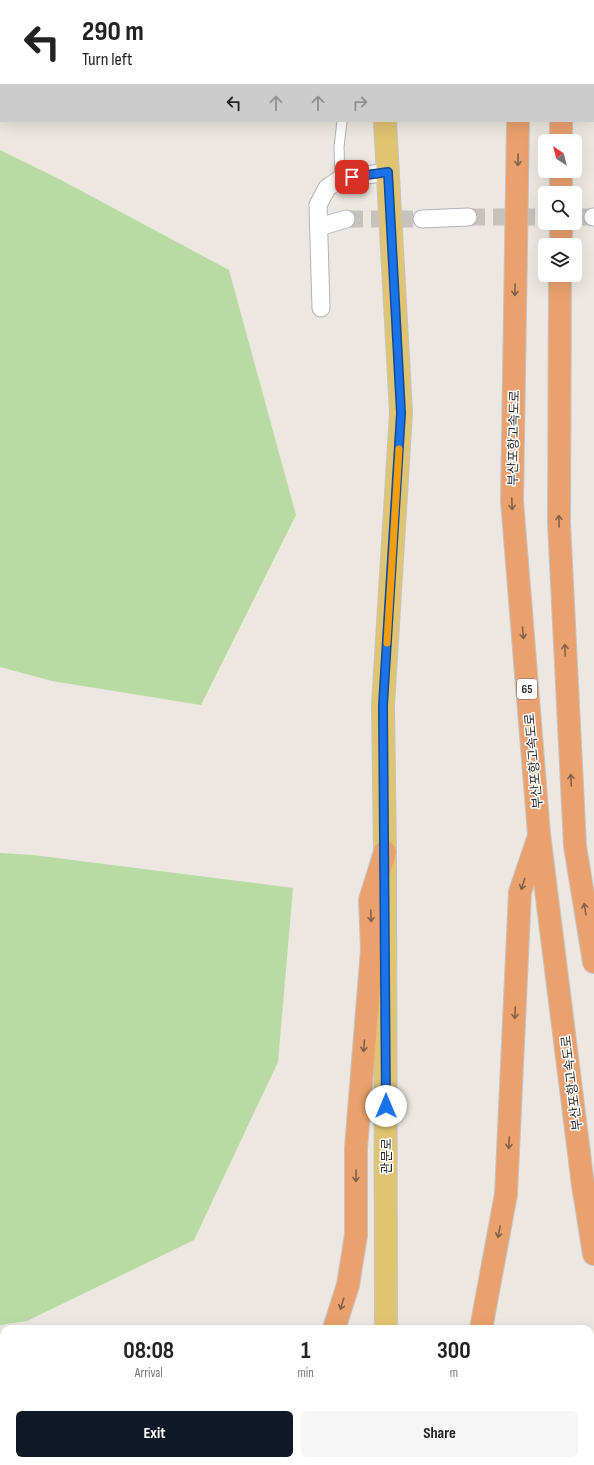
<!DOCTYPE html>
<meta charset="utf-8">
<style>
body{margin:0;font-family:"Sofia Sans Condensed","Noto Sans KR",sans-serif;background:#f6f6f6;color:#222;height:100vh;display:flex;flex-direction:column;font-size:15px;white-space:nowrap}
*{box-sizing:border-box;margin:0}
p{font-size:13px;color:#767676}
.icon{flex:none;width:22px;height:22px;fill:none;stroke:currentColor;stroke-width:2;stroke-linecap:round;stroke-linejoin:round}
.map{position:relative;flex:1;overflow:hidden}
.details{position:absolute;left:0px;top:1325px;width:594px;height:140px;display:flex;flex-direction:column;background:#fff;border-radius:12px 12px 0 0;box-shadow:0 4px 16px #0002}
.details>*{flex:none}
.banner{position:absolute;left:0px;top:0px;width:594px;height:122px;box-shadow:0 4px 16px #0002;background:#fff;color:#222;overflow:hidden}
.needle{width:26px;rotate:325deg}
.controls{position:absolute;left:538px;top:134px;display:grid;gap:8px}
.controls a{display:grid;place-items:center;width:44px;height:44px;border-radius:6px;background:#fff;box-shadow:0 4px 16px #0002;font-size:20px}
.pin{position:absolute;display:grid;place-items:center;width:34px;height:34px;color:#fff;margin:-17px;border-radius:8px;box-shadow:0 2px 6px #0006}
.me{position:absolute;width:44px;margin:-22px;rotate:0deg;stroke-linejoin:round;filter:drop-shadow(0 0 3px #0008)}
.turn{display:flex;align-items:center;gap:14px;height:84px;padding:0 16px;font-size:18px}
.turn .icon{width:52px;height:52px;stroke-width:2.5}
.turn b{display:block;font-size:28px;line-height:34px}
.lanes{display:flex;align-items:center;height:38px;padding:0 16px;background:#0003;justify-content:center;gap:20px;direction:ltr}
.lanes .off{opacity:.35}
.eta{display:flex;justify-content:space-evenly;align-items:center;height:68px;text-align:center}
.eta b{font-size:24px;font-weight:700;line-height:28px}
.action{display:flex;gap:8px;margin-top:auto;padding:8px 16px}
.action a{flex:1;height:46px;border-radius:6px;background:#111827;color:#fff;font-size:16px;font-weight:700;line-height:46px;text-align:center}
.action a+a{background:#f6f6f6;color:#222}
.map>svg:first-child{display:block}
.green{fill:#b8dba4}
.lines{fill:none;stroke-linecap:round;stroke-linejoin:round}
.street-tunnel{stroke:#c6c2bd;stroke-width:17;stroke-dasharray:17 8;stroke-linecap:butt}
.lane-casing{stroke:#b1b3bb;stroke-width:11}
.street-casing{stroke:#b1b3bb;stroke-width:19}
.primary-casing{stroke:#c4c4c4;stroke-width:24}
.highway-casing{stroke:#c4c4c4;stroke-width:24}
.lane{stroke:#fff;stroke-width:9}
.street{stroke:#fff;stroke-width:17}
.primary{stroke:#e0c472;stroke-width:22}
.highway{stroke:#eba16d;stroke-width:22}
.oneway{stroke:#826149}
.route-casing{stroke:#114b97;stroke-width:10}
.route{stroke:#1a73e8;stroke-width:7}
.slow{stroke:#f59e0b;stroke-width:7}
.labels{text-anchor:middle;stroke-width:3;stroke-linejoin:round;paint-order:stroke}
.shield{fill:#fff;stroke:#6b6b6b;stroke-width:1}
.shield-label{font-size:12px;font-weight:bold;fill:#2c2c2c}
.street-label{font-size:13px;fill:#2c2c2c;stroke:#fff}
</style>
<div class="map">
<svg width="594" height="1465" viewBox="0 0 594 1465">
<rect width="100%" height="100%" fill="#ece7e1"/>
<g class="green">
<polygon points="0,150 61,180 229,270 296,515 201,705 52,681 0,667"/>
<polygon points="0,853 33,855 293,888 278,1062 194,1240 27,1321 0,1325"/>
</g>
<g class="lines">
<g class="street-tunnel">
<polyline points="468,217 545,217"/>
<polyline points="575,217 593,217"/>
<polyline points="346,219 422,219"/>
</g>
<g class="lane-casing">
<g id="lane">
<polyline points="341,0 341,1"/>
<polyline points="340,179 339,147 342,121"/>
</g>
</g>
<g class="street-casing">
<g id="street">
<polyline points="593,217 594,217"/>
<polyline points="422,219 468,217"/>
<polyline points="319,227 346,219"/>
<polyline points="321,308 318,205 327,188 340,179 387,172"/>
</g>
</g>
<g class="primary-casing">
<g id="primary">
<polyline points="377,0 377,1"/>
<polyline points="385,121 401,413 383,705 385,852 386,1329"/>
<polyline points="402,1461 403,1465"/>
</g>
</g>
<g class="highway-casing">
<g id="highway">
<polyline points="520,1 520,0"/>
<polyline points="562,1 562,0"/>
<polyline points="518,121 512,501 539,834 583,1185 594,1254"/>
<polyline points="561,141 561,121"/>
<polyline points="561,193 561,171"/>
<polyline points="561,245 561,223"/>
<polyline points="560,275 559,523 575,846 594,962"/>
<polyline points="334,1329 348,1285 356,1235 356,1148 372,950 370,900 385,852"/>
<polyline points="481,1329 506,1194 520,892 538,839"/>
<polyline points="336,1461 340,1465"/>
<polyline points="6,1465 23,1461"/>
<polyline points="86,1465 106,1461"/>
<polyline points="129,1465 143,1461"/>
<polyline points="443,1465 445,1461"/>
</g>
</g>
<use href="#lane" class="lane"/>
<use href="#street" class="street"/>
<use href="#primary" class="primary"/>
<use href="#highway" class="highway"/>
</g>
<defs><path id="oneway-shaft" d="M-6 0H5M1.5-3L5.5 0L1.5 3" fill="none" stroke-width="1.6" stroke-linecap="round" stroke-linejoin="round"/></defs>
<g class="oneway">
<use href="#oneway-shaft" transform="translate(518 160) rotate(91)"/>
<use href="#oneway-shaft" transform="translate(515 290) rotate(91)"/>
<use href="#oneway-shaft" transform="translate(512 504) rotate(87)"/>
<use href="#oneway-shaft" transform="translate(559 521) rotate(-91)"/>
<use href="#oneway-shaft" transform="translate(523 633) rotate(85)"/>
<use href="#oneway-shaft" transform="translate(565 650) rotate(-93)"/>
<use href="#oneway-shaft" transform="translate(571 780) rotate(-93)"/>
<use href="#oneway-shaft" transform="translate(523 884) rotate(108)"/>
<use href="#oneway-shaft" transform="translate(585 909) rotate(-100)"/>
<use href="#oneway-shaft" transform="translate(371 916) rotate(88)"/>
<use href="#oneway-shaft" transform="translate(515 1013) rotate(93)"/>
<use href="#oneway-shaft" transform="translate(364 1046) rotate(94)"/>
<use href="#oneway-shaft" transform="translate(509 1143) rotate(93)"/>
<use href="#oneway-shaft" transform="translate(356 1176) rotate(91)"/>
<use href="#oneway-shaft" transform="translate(499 1232) rotate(101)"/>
<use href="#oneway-shaft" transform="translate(342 1304) rotate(107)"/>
</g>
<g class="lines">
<g class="route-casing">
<polyline id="route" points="352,177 388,172 401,413 383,705 386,1106"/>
</g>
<use href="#route" class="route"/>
<polyline class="slow" points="387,643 399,449"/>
</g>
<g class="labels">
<rect class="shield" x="517" y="679" width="20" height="20" rx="3"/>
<g class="shield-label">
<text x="527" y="693">65</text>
</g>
<g class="street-label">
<text transform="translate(513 438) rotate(-89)" y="5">부산포항고속도로</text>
<text transform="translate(533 761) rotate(-95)" y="5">부산포항고속도로</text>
<text transform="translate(571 1083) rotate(-97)" y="5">부산포항고속도로</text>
<text transform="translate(386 1156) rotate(-90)" y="5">관문로</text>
</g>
</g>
</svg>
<div class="controls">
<a><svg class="needle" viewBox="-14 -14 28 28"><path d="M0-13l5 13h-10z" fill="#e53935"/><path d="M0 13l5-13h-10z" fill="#767676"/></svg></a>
<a><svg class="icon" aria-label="search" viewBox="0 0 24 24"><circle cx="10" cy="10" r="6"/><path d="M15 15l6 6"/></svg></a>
<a><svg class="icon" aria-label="layers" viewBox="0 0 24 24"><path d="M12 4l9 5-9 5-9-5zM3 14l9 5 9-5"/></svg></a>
</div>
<div class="pin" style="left:352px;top:177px;background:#d93025"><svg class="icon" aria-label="arrive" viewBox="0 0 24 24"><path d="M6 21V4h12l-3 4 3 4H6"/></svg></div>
<svg class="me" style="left:386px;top:1106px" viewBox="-20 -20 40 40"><circle r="19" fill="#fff"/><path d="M0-13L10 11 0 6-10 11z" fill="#1a73e8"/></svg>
<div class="banner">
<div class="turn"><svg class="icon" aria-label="left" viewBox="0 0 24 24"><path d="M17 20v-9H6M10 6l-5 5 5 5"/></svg><div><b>290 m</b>Turn left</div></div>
<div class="lanes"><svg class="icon" aria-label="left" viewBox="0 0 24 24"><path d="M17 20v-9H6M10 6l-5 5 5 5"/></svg><svg class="icon off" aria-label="ahead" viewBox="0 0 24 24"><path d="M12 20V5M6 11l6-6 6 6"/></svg><svg class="icon off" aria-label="ahead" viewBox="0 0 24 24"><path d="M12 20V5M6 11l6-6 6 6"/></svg><svg class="icon off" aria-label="right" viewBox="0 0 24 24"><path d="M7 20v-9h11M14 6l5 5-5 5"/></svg></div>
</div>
<section class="details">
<div class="eta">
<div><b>08:08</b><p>Arrival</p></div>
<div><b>1</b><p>min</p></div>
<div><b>300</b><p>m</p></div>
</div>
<div class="action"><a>Exit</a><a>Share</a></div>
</section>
</div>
